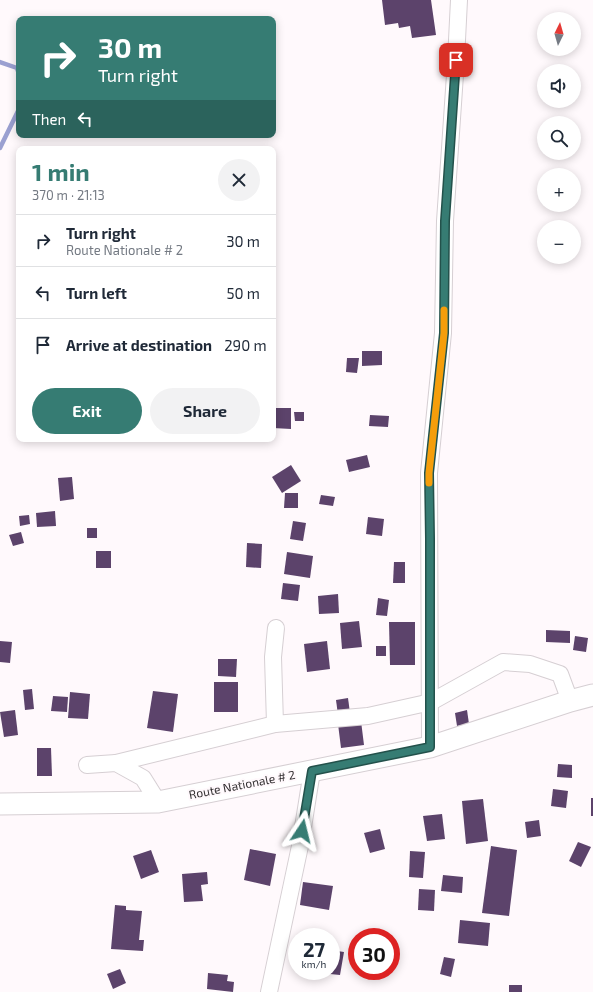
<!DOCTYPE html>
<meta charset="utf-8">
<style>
body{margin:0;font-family:"Exo 2",sans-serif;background:#f2f2f3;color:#1f2937;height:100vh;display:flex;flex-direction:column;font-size:15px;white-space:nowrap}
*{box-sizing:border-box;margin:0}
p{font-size:13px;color:#747a83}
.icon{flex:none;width:22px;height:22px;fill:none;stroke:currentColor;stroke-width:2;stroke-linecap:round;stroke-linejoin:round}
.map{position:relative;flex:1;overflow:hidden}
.side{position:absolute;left:16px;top:146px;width:260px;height:296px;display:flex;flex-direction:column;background:#fff;border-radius:8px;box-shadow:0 2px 10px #0003}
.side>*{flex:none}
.top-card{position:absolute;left:16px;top:16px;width:260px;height:122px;border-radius:8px;box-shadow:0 2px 10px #0003;background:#367c73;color:#fff;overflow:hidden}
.needle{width:26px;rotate:5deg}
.tools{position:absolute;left:537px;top:12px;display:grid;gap:8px}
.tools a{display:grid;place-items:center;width:44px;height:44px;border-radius:50%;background:#fff;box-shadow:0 2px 10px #0003;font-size:20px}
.speed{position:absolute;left:288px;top:928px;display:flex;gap:8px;font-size:20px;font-weight:700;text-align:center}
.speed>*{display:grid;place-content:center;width:52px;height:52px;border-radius:50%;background:#fff;box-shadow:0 2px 10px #0003;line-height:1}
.speed small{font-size:10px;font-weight:400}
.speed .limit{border:6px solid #d22;background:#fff;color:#111}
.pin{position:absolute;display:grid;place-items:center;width:34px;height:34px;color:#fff;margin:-17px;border-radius:8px;box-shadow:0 2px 6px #0006}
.me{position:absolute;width:44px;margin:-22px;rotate:10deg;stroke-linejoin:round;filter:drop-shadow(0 0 3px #0008)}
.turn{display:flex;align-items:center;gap:14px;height:84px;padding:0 16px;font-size:18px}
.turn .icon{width:52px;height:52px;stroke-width:2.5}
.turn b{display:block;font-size:28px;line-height:34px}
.then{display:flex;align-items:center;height:38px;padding:0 16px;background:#0003;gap:8px;font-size:15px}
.round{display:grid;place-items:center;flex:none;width:42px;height:42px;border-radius:21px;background:#f2f2f3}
.overview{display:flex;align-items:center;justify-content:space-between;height:68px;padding:0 16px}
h1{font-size:24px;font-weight:700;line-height:30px;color:#367c73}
.primary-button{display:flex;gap:8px;margin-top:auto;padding:8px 16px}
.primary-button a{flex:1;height:46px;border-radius:24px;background:#367c73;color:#fff;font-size:16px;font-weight:700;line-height:46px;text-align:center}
.primary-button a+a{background:#f2f2f3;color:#1f2937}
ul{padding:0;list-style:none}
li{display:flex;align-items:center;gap:12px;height:52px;padding:0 16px;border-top:1px solid #e0e1e3}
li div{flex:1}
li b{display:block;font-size:15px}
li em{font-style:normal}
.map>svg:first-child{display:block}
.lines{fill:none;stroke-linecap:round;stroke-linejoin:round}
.stream{stroke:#9ba0d1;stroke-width:4.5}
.building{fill:#5c436b}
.minor-casing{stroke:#d6cfd3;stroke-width:18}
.major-casing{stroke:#d6cfd3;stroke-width:23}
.minor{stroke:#fff;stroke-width:16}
.major{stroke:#fff;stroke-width:21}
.route-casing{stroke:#23514b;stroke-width:10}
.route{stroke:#367c73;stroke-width:7}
.slow{stroke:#f59e0b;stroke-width:7}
.labels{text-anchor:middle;stroke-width:4;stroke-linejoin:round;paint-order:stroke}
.street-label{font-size:12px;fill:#322f30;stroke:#fff9fc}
</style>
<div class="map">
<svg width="593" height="992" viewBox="0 0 593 992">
<rect width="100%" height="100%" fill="#fff9fc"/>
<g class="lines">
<g class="stream">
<polyline points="0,62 17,68 19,74"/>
<polyline points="0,148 19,109"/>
</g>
</g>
<g class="building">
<polygon points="382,0 431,0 436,35 412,38 410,26 399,28 398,23 385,25"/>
<polygon points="362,351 382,351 382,365 362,366"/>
<polygon points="347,358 359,358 357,373 346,372"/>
<polygon points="274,408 291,408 291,429 273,428"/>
<polygon points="294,412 304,412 304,421 295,421"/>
<polygon points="370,415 389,416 388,427 369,426"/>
<polygon points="367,455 370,467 349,472 346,460"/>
<polygon points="291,465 301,481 282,493 272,477"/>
<polygon points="72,477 74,499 60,501 58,478"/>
<polygon points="285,493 298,493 298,508 284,508"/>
<polygon points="321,495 335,497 333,506 319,504"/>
<polygon points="55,511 56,526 37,527 36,513"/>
<polygon points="29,515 30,524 20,526 19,516"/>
<polygon points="368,517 384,519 382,536 366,534"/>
<polygon points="293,521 306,523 303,541 290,539"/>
<rect x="87" y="528" width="10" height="10"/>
<polygon points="21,532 24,543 13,546 9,535"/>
<polygon points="247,543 262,544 261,568 246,567"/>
<rect x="96" y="551" width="15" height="17"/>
<polygon points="287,552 313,556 310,578 284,574"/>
<polygon points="394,562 405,562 405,583 393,583"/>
<polygon points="283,583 300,585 298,601 281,599"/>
<polygon points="338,594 339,613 319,614 318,596"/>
<polygon points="378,598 389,600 387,616 376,615"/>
<polygon points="359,621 362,647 342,649 340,623"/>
<polygon points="389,622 415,622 415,665 390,665"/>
<polygon points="546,630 570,631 570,643 546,642"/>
<polygon points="575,636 588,638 586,652 573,650"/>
<polygon points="0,641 12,642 10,663 0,662"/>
<polygon points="327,641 330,669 307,672 304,644"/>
<rect x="376" y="646" width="10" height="10"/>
<polygon points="218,659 237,659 236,677 218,676"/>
<rect x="214" y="682" width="24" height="30"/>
<polygon points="32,689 34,709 25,710 23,690"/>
<polygon points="153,691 178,694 173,732 147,728"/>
<polygon points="70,692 90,694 88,719 68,718"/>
<polygon points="53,696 68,697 67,712 51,711"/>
<polygon points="348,698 350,713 338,715 336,700"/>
<polygon points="15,710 18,735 4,737 0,712"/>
<polygon points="467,710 469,724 457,726 455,713"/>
<polygon points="361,721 364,745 341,748 338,724"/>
<polygon points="37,748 51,748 52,776 37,776"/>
<polygon points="558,764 572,765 572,778 557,777"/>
<polygon points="553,789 568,791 566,808 551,806"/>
<rect x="591" y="798" width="2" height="18"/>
<polygon points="483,799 488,841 466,844 462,801"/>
<polygon points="442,814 445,839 427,841 423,816"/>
<polygon points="539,820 541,836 527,838 525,822"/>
<polygon points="380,829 385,849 370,853 364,833"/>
<polygon points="578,842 591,847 581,867 569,861"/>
<polygon points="491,846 517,850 509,916 482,913"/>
<polygon points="250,849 276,854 270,886 244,880"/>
<polygon points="151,850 159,872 141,879 133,856"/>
<polygon points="410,851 425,852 423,878 409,877"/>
<polygon points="207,872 208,884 201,885 203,901 184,902 182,874"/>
<polygon points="443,875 463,877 462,893 441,891"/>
<polygon points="303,882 333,886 329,910 300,905"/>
<polygon points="419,889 435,890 434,911 418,910"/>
<polygon points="115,905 126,906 126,910 142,911 139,940 144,940 143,951 111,949"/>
<polygon points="460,920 490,923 488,946 458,943"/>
<polygon points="331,950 344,952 340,975 320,973 321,971 331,971"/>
<polygon points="444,957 455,959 451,977 440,974"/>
<polygon points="120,969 126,983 113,989 107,974"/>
<polygon points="208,973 228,975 227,981 234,982 233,992 207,989"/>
<rect x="509" y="985" width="13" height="7"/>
</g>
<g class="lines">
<g class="minor-casing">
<g id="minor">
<polyline points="275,724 273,657 276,628"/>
<polyline points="430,747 429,473 443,333 445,221 456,60 459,0"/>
<polyline points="116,763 275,724 368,716 431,702 503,662 530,664 560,674 570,701"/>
<polyline points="87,765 116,763 143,778 158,802"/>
<polyline points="269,992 300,846 312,771"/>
</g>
</g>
<g class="major-casing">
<polyline id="major" points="0,804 158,802 430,747 570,701 593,695"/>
</g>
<use href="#minor" class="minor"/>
<use href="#major" class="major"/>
</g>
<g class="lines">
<g class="route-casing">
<polyline id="route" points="302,831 312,771 430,747 430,538 429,473 444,333 445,221 456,60"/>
</g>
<use href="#route" class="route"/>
<polyline class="slow" points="429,483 429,473 444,333 444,310"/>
</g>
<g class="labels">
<g class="street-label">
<text transform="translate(242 785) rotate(-11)" y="4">Route Nationale # 2</text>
</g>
</g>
</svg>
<div class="tools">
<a><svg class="needle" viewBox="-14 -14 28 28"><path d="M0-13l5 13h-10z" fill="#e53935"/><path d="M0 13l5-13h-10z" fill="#747a83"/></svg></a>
<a><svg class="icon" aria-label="sound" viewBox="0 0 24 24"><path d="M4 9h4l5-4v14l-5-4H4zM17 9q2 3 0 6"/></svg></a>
<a><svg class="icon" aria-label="search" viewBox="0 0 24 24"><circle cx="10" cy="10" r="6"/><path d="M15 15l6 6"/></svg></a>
<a>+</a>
<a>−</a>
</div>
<div class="speed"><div>27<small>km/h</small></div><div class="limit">30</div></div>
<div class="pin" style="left:456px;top:60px;background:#d93025"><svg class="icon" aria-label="arrive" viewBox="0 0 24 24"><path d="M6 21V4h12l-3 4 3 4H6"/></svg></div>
<svg class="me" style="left:302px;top:831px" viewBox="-20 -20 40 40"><path d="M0-17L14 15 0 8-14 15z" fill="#367c73" stroke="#fff" stroke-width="4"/></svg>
<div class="top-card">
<div class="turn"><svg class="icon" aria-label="right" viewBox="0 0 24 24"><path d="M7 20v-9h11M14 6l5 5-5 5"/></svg><div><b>30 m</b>Turn right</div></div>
<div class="then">Then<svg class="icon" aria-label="left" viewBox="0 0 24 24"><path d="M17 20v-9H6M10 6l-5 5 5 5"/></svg></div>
</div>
<section class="side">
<div class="overview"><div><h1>1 min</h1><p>370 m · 21:13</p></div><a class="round"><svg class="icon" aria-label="close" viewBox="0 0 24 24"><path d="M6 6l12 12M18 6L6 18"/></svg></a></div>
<ul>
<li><svg class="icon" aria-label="right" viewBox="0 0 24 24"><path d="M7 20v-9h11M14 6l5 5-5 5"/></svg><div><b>Turn right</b><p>Route Nationale # 2</p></div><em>30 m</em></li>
<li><svg class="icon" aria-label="left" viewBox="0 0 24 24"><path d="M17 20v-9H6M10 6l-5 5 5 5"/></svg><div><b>Turn left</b></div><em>50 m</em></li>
<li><svg class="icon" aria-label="arrive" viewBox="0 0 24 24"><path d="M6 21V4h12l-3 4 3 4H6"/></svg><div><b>Arrive at destination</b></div><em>290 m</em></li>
</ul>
<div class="primary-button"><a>Exit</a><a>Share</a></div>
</section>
</div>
